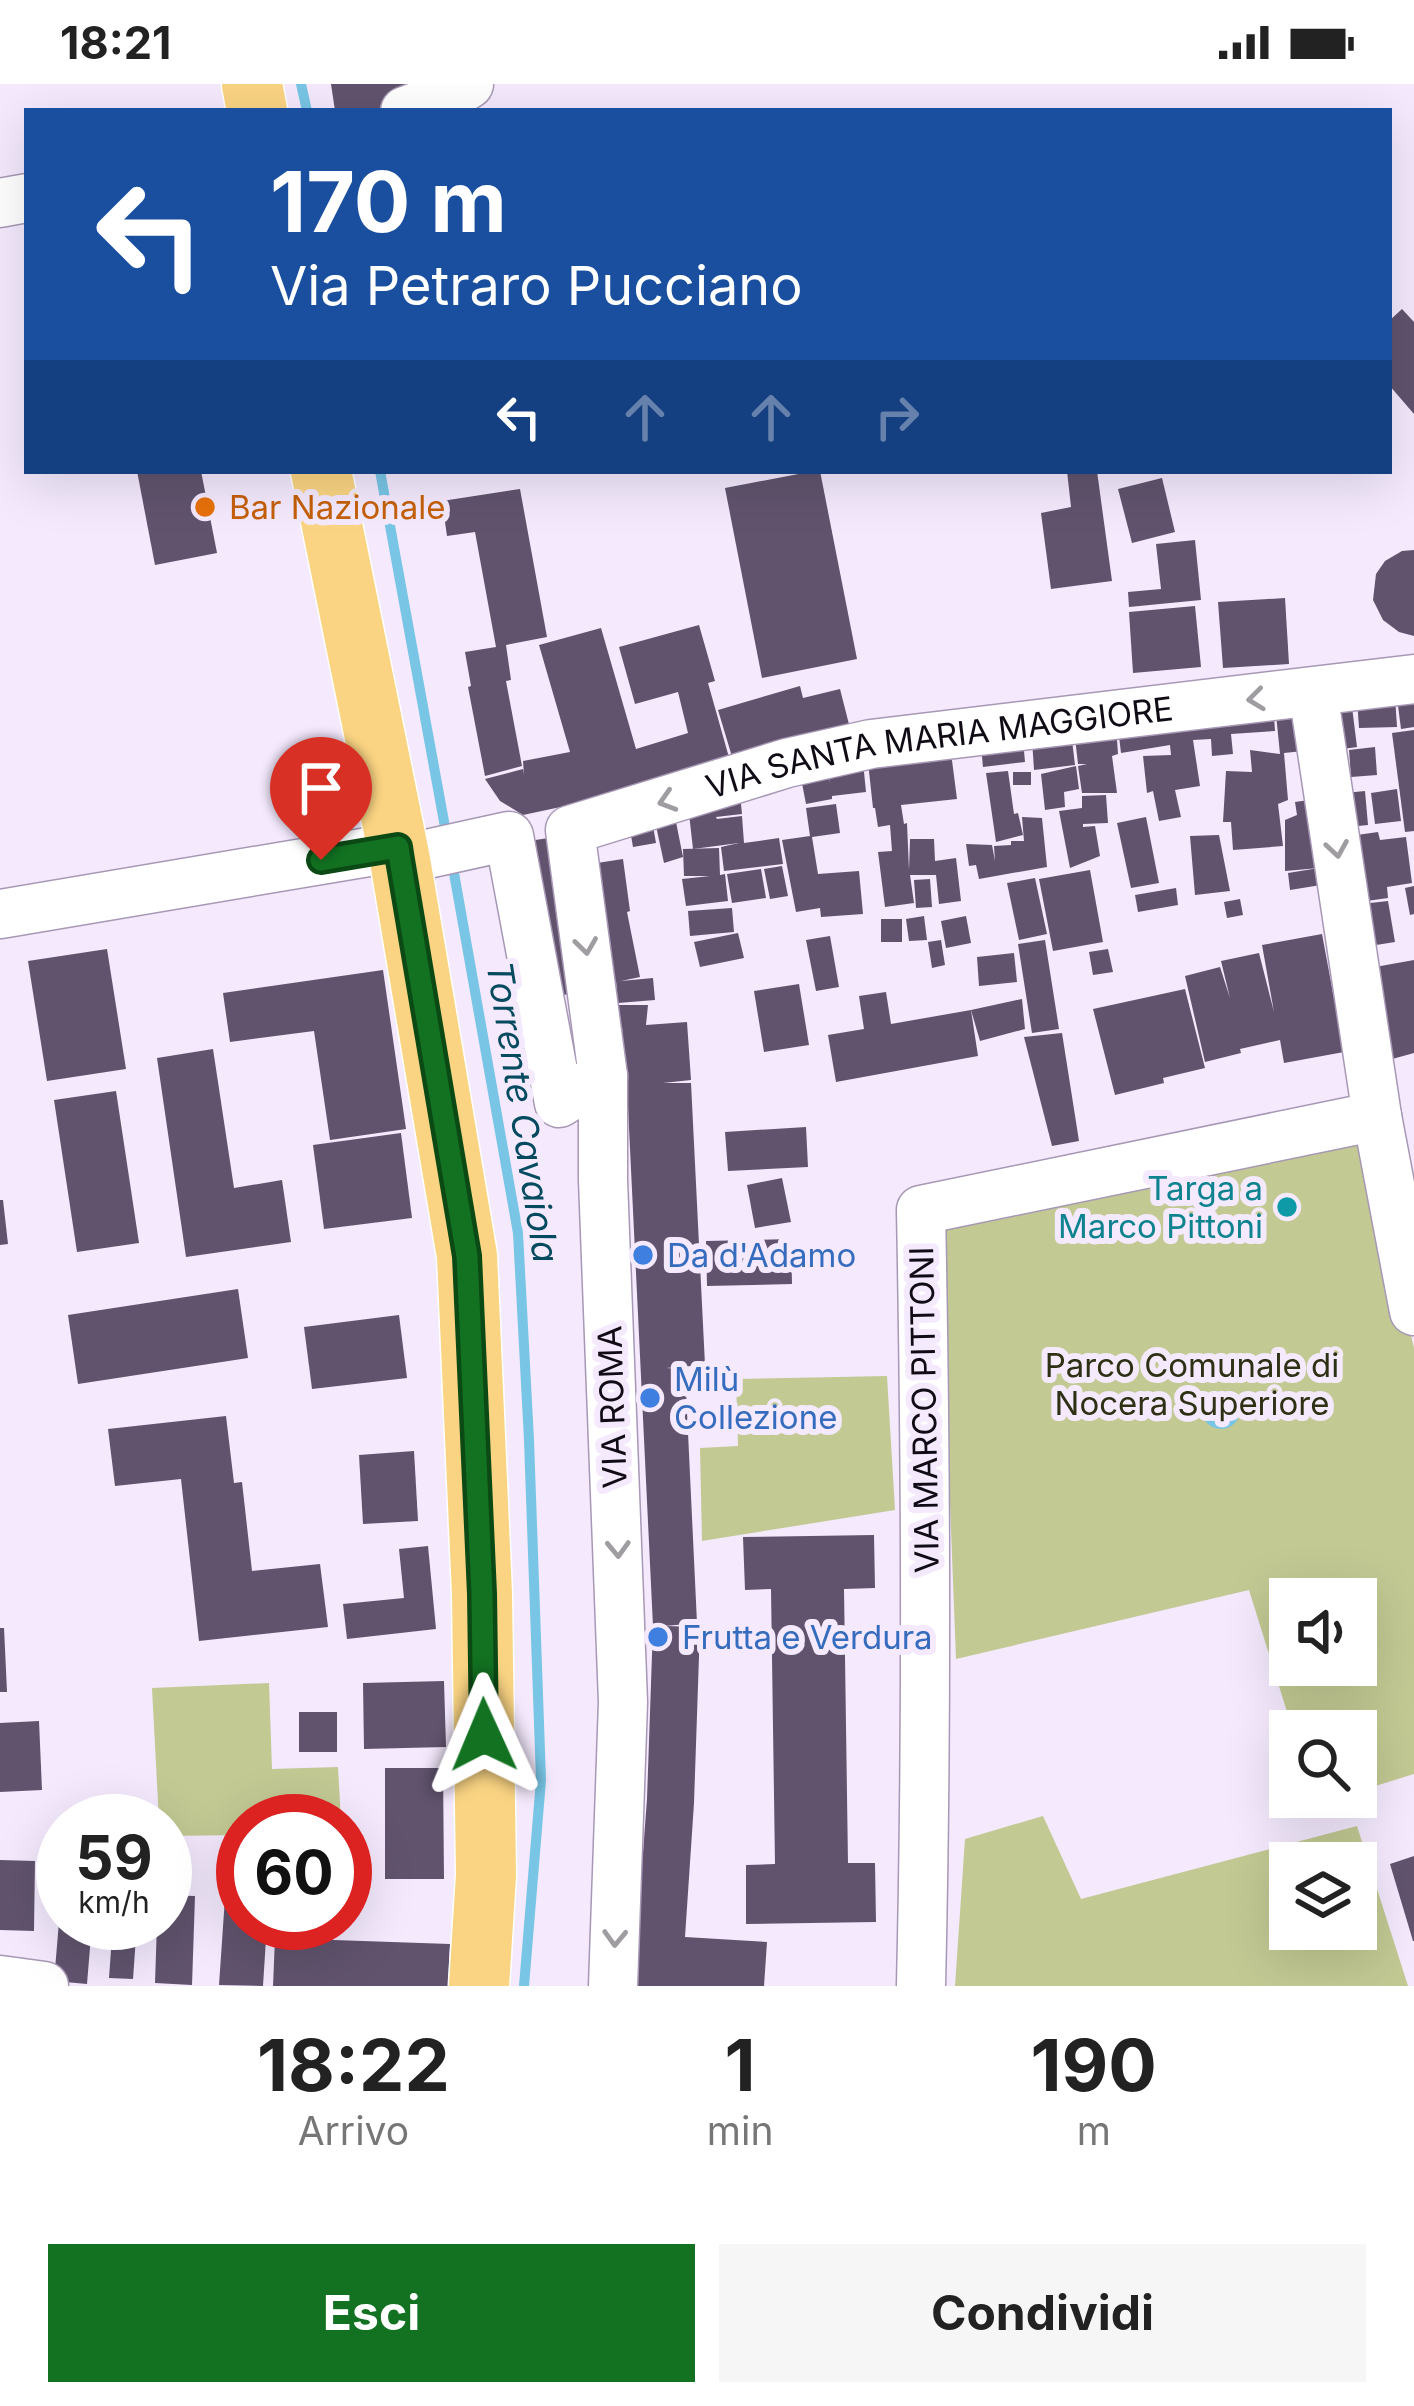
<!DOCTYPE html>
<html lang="it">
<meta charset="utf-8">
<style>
body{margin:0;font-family:Inter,sans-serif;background:#f6f6f6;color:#222;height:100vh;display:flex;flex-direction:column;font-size:45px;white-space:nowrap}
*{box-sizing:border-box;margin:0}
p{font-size:39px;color:#767676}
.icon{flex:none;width:66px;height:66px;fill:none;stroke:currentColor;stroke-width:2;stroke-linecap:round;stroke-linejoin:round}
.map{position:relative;height:1902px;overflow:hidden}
.drawer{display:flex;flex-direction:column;background:#fff;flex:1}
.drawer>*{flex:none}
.hud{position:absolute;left:24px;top:24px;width:1368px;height:366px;border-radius:0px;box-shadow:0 12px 48px #0002;background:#1a4fa0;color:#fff;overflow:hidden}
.fabs{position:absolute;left:1269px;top:1494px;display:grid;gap:24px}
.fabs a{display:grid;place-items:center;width:108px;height:108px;border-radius:0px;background:#fff;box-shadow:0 12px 48px #0002;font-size:60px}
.speed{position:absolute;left:36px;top:1710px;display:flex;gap:24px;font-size:60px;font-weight:700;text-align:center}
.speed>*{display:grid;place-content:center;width:156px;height:156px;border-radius:50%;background:#fff;box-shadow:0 12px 48px #0002;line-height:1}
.speed small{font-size:30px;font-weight:400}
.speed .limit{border:18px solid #d22;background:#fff;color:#111}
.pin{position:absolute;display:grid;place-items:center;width:102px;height:102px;color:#fff;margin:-123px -51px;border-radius:50% 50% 50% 0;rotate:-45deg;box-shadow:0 0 12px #0007}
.pin .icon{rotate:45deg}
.me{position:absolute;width:132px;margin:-66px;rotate:359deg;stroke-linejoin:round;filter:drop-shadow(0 0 9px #0008)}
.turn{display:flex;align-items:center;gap:42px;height:252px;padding:0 48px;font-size:54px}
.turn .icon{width:156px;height:156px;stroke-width:2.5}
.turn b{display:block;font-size:84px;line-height:102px}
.lanes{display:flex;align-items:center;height:114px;padding:0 48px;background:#0003;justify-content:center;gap:60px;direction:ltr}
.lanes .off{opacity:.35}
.eta{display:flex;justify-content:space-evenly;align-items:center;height:204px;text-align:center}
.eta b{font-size:72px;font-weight:700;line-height:84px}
.cta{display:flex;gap:24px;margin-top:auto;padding:24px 48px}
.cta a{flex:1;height:138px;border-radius:0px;background:#127221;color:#fff;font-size:48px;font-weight:700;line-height:138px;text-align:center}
.cta a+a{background:#f6f6f6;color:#222}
.status{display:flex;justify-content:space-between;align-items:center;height:84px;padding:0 60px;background:#fff;direction:ltr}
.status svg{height:33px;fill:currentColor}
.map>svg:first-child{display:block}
.green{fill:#c2c993;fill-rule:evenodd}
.water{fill:#78c5e5}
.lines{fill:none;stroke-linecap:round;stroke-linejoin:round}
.stream{stroke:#78c5e5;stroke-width:10}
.building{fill:#61536e}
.minor-casing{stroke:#a798b5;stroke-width:51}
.major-casing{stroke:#fff;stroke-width:63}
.minor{stroke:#fff;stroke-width:48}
.major{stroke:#fad483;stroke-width:60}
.oneway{stroke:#9f9da1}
.route-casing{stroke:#0c4a15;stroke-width:30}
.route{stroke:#127221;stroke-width:21}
.food-dot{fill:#e8710a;stroke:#f4e9fd;stroke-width:4.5}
.culture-dot{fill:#0f9aa8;stroke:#f4e9fd;stroke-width:4.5}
.shop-dot{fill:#3f7fe0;stroke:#f4e9fd;stroke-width:4.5}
.labels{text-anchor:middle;stroke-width:12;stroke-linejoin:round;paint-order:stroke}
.food-label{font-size:33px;fill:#c56008;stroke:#f4e9fd;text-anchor:start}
.street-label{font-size:33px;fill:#100b15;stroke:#f4e9fd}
.culture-label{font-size:33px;fill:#0d838f;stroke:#f4e9fd;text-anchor:end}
.shop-label{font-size:33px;fill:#366cbe;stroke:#f4e9fd;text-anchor:start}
.park-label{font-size:33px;fill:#2d3012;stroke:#f4e9fd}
.water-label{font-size:36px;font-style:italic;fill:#064a60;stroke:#f4e9fd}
</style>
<div class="status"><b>18:21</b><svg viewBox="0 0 49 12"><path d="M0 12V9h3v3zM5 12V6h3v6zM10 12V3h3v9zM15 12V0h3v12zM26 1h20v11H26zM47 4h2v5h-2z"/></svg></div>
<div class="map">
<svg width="1414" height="1902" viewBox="0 0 1414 1902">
<rect width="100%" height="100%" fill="#f4e9fd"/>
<g class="green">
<path d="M1364 1047 1414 1264V1690L1356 1708V1647H1293L1249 1506 956 1575 939 1132ZM1290 1515H1356V1581H1290Z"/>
<polygon points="887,1292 895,1426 702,1457 700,1364 738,1362 736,1295"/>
<polygon points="269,1599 272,1685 338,1683 341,1737 243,1737 243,1751 165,1752 165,1737 159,1737 152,1604"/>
<path d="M1043 1732 1081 1815 1357 1742 1408 1902H955L965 1755ZM1356 1779V1845H1290V1779Z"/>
</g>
<circle class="water" cx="1221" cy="1326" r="19"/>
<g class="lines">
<g class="stream">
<polyline points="301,0 307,27"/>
<polyline points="380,387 447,754"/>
<polyline points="452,778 518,1149 529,1356 541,1696 524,1902"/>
</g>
</g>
<g class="building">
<polygon points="331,0 437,0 393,27 335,27"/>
<polygon points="1402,225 1414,238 1414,330 1389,301 1389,237"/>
<polygon points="137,387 201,387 217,469 155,481"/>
<polygon points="814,387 820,387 857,575 762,594 725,404"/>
<polygon points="1067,387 1097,387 1112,497 1051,505 1041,429 1071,423"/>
<polygon points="1162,394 1175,448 1132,459 1118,405"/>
<polygon points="520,405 547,553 506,561 511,596 506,597 522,682 485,692 468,603 471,602 465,568 496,563 475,448 447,452 442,417"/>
<polygon points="1195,456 1201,516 1129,523 1128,508 1161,505 1156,460"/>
<polygon points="1414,466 1414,552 1399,548 1383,536 1373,516 1376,490 1385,477 1402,467"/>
<polygon points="1285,514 1289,580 1223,584 1218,518"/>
<polygon points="1195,522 1201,583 1133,589 1129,528"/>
<polygon points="699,541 715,597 708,599 730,677 584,718 523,731 500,717 485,695 523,685 524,691 523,677 570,668 539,561 601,544 636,665 688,649 678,608 635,620 619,563"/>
<polygon points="800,602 803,614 840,605 853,656 733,676 718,626"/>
<polygon points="1350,607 1357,663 1343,665 1319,613"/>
<polygon points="1414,611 1414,643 1401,645 1397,614"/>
<polygon points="1395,613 1397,643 1359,644 1357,614"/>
<polygon points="1308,616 1313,666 1284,669 1288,716 1278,720 1283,762 1233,766 1231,738 1223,738 1226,687 1252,688 1250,666 1280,670 1275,620"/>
<polygon points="1273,618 1275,647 1231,650 1233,670 1212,672 1211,655 1193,656 1200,702 1175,706 1181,733 1159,737 1153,707 1147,709 1143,672 1171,671 1170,661 1121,669 1118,644 1229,626 1232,642 1230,621"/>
<polygon points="1116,642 1118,670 1112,672 1117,709 1082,709 1078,682 1087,680 1078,680 1074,645"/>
<polygon points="1414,646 1414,747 1405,748 1392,649"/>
<polygon points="1071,648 1075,681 1034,686 1032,655"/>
<polygon points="1023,656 1025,678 983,683 981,662"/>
<polygon points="950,661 957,715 901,721 904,740 907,739 909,786 910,755 934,755 935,777 956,774 961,817 939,820 936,791 910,791 914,819 885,823 878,768 892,767 890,741 878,743 875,724 873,724 867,669"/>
<polygon points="1375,663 1377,691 1351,693 1349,666"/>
<polygon points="863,678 866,708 832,712 832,715 806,720 800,689 827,684 830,699 828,682"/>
<polygon points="1076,682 1079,705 1064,708 1065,723 1045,726 1041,690"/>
<polygon points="1008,687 1014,730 1018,729 1023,751 996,758 986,689"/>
<rect x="1013" y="688" width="18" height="13"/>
<polygon points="739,701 742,730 716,733 717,735 742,732 744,759 779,754 783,780 724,787 721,763 739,759 693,765 687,712"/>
<polygon points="1397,705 1401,737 1375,740 1371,709"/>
<polygon points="1365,707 1368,741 1339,744 1335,710"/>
<polygon points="1106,711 1108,739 1083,740 1083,743 1095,742 1100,772 1070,784 1059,727 1082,724 1082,712"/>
<polygon points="1323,714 1327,800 1290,806 1288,789 1319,784 1285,787 1285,736 1297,731 1295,718"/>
<polygon points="836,720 840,749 812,753 818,790 859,787 863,830 821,833 820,824 796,828 782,756 810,752 806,724"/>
<polygon points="673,723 683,773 664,779 653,728"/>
<polygon points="651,731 656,759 633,763 628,734"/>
<polygon points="1022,733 1042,734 1047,783 979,795 976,781 969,782 966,760 992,761 995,777 994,762 1011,761 1011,757 1024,757"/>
<polygon points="1146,733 1159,799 1131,804 1117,739"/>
<polygon points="1378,748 1380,756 1406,753 1412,799 1387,803 1388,814 1352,819 1343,753"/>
<polygon points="1219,751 1230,807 1195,811 1190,752"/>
<polygon points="562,752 586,907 546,914 522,758"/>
<polygon points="719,764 720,791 725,790 728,817 686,822 682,795 710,792 684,792 683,765"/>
<polygon points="623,775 630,827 627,828 640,893 621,897 653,894 655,916 618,919 616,897 604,900 584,781"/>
<polygon points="782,782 788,812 770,815 764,785"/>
<polygon points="761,785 766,814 732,819 727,790"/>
<polygon points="1090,786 1103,858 1053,867 1039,795"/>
<polygon points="1035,794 1047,850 1019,856 1007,799"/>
<polygon points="930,795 932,823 916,824 914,796"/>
<polygon points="1414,802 1414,830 1410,831 1405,804"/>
<polygon points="1176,804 1178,821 1138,828 1135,811"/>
<polygon points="1240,815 1243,831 1227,834 1224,818"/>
<polygon points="1388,817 1395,858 1357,864 1353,821"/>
<polygon points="732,824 734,848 690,852 688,827"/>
<polygon points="924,832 927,856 909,857 906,835"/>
<polygon points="966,832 971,859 946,864 941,837"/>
<rect x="881" y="835" width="21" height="23"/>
<polygon points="738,849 744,874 700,883 694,858"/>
<polygon points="1322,850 1344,968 1284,979 1280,956 1240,965 1241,969 1205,978 1185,892 1220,883 1230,914 1221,877 1259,869 1274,928 1262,861"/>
<polygon points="830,852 839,903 816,907 806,856"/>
<polygon points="941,856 945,881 932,884 928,858"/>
<polygon points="1045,856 1059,945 1032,949 1018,860"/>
<polygon points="107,865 126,985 47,997 28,877"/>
<polygon points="1108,865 1113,888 1093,891 1089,868"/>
<polygon points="1014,869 1017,898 979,902 977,873"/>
<polygon points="1414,876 1414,969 1385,977 1364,885"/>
<polygon points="383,886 406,1045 330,1056 314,947 230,958 223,909"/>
<polygon points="799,900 809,961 764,968 754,907"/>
<polygon points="1185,905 1205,984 1163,994 1164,999 1115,1011 1093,925"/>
<polygon points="886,908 891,940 971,926 978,972 836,998 828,951 864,945 859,912"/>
<polygon points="1022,915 1025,945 980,957 971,926"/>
<polygon points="610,921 648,921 646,941 687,938 691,996 663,999 691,999 705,1281 666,1284 685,1285 697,1539 665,1542 700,1543 694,1719 685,1853 767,1858 764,1902 633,1902 647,1715 653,1542 627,1002 622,943 611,944"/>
<polygon points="1062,949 1079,1057 1052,1062 1024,953"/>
<polygon points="213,965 234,1104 282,1096 291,1158 186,1173 157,974"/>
<polygon points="116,1007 139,1159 77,1168 54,1016"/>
<polygon points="806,1043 808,1083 728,1087 725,1048"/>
<polygon points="401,1049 412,1134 324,1145 313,1061"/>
<polygon points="782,1094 791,1138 755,1144 747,1101"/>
<polygon points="0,1116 3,1116 8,1160 0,1161"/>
<polygon points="791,1155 792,1200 707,1202 706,1157"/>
<polygon points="238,1205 248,1274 78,1300 68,1231"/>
<polygon points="399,1231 407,1294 312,1305 304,1243"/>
<polygon points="226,1332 234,1399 242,1398 252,1487 320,1480 328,1543 199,1557 181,1395 115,1402 108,1345"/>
<polygon points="414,1367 418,1437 363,1440 359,1371"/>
<polygon points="874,1451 875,1504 844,1505 848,1779 875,1779 876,1838 746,1840 746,1781 775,1780 771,1505 745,1506 743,1453"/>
<polygon points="428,1462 436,1545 347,1555 343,1520 404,1514 399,1465"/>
<polygon points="0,1544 4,1544 7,1608 0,1608"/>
<polygon points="444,1597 446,1663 364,1665 363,1599"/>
<rect x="299" y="1628" width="38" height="40"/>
<polygon points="39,1637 42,1706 0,1708 0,1639"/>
<polygon points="385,1684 443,1684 444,1795 385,1795"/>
<polygon points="1414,1772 1414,1857 1413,1857 1390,1780"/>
<polygon points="0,1776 35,1777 34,1847 0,1846"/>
<polygon points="226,1799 243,1800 243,1839 267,1839 263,1902 219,1901"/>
<polygon points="165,1811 195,1812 192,1901 155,1899 157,1839 165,1839"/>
<polygon points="60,1826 63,1826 63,1839 92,1839 87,1900 54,1897"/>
<polygon points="113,1839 137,1839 133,1895 109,1894"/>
<polygon points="275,1854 450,1860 448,1902 273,1902"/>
</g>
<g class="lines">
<g class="minor-casing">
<g id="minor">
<polyline points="405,27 458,7 469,0"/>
<polyline points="0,119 27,114"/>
<polyline points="1313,608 1377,1032"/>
<polyline points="400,776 509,752 559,1019 603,992"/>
<polyline points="0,830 398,763"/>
<polyline points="0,1896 44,1902"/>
<path id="s1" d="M613 1902 623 1618 603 1096V992L570 746 787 679 871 660 1414 595"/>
<path d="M921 1902C927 1643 926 1385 921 1126L1377 1032 1414 1227"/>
</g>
</g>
<g class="major-casing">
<g id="major">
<polyline points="252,0 257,27"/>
<polyline points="321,387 400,776 467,1172 482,1510 486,1791 479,1902"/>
</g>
</g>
<use href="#minor" class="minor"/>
<use href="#major" class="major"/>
</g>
<defs><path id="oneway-chevron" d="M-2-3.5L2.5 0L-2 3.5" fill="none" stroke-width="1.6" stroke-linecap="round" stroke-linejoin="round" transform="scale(3)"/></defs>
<g class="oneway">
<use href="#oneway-chevron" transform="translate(1256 615) rotate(173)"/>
<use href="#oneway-chevron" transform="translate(667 717) rotate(163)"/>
<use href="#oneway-chevron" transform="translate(1337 765) rotate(81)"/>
<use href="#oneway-chevron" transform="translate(586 862) rotate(82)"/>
<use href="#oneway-chevron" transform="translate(618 1465) rotate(88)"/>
<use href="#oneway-chevron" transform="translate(615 1854) rotate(92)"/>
</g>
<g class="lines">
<g class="route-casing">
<polyline id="route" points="321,776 398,763 400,776 467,1172 482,1510 484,1651"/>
</g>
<use href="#route" class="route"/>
</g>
<circle class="food-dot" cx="205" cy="423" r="12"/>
<circle class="culture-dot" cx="1287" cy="1123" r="12"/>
<g class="shop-dot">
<circle cx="643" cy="1171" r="12"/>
<circle cx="650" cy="1314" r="12"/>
<circle cx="658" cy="1553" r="12"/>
</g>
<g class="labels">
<g class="food-label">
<text x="229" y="435">Bar Nazionale</text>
</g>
<g class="street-label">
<text dy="12" stroke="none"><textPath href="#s1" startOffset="1539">VIA SANTA MARIA MAGGIORE</textPath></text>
<text transform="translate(612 1323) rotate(-92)" y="12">VIA ROMA</text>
<text transform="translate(924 1326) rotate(-91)" y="12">VIA MARCO PITTONI</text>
</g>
<g class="culture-label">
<text x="1263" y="1116">Targa a<tspan x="1263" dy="38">Marco Pittoni</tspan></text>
</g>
<g class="shop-label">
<text x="667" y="1183">Da d'Adamo</text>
<text x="674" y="1307">Milù<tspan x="674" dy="38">Collezione</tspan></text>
<text x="682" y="1565">Frutta e Verdura</text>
</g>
<g class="park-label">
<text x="1192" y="1293">Parco Comunale di<tspan x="1192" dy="38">Nocera Superiore</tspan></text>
</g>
<g class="water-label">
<text transform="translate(523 1028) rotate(81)" y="13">Torrente Cavaiola</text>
</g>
</g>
</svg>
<div class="fabs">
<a><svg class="icon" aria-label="sound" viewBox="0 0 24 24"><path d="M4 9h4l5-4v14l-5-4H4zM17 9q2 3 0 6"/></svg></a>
<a><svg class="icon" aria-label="search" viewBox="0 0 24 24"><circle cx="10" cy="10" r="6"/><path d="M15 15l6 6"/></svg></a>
<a><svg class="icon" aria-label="layers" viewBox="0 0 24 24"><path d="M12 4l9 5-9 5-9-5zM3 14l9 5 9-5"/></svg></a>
</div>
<div class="speed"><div>59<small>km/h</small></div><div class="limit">60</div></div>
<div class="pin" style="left:321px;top:776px;background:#d93025"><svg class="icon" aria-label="arrive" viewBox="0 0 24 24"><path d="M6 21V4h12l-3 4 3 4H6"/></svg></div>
<svg class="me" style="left:484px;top:1651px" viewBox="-20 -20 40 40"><path d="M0-17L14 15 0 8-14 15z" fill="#127221" stroke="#fff" stroke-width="4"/></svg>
<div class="hud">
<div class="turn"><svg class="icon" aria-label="left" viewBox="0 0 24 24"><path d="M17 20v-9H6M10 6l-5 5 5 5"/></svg><div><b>170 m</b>Via Petraro Pucciano</div></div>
<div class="lanes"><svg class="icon" aria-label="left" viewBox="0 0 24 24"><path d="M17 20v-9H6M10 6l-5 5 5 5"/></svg><svg class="icon off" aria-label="ahead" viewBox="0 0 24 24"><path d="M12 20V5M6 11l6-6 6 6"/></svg><svg class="icon off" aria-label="ahead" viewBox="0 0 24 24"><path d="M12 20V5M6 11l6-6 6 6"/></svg><svg class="icon off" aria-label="right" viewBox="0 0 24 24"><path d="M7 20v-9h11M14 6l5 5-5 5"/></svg></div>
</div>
</div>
<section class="drawer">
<div class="eta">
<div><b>18:22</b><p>Arrivo</p></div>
<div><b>1</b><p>min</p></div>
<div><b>190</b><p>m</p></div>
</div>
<div class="cta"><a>Esci</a><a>Condividi</a></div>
</section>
